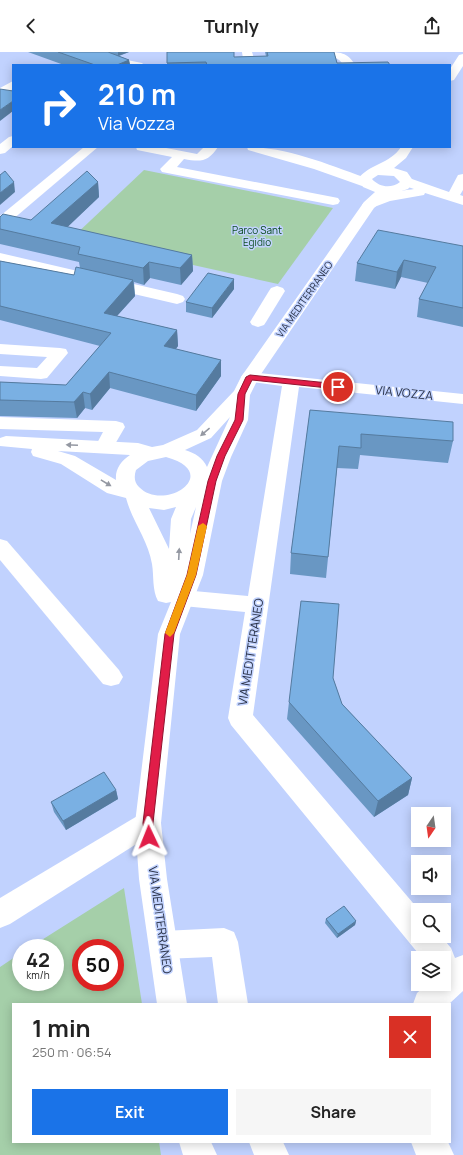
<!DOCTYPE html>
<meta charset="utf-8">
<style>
body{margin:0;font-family:Manrope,sans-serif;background:#f6f6f6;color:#222;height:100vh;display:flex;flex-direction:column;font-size:15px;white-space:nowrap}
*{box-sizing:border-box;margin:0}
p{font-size:13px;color:#767676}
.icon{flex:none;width:22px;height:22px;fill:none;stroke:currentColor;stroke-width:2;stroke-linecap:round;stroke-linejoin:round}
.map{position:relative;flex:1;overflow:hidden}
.details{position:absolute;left:12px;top:951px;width:439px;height:140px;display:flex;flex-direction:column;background:#fff;border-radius:0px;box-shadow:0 2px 10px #0003}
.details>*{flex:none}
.guide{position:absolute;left:12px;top:12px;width:439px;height:84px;border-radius:0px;box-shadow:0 2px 10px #0003;background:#1a73e8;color:#fff;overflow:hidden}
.needle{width:26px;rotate:193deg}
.controls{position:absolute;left:411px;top:755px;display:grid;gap:8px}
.controls a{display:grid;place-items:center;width:40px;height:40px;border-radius:0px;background:#fff;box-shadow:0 2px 10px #0003;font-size:20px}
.speed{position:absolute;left:12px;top:887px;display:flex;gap:8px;font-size:20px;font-weight:700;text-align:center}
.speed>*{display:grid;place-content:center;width:52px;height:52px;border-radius:50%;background:#fff;box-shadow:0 2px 10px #0003;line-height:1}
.speed small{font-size:10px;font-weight:400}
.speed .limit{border:6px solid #d22;background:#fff;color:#111}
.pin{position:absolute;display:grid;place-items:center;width:34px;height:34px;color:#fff;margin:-17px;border:2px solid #fff;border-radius:50%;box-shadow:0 1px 4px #0007}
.me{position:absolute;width:44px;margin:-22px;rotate:358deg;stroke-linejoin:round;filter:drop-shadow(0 0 3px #0008)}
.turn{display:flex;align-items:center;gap:14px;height:84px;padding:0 20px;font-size:18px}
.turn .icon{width:52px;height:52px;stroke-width:2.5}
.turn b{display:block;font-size:28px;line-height:34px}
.round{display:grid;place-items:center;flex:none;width:42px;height:42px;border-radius:0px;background:#f6f6f6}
.headline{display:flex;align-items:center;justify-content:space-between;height:68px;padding:0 20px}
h1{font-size:24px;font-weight:700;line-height:30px}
.primary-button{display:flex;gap:8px;margin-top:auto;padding:8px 20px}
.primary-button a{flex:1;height:46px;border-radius:0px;background:#1a73e8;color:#fff;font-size:16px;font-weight:700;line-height:46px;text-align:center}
.primary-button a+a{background:#f6f6f6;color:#222}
header{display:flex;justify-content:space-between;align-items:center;height:52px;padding:0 20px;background:#fff;font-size:18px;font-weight:700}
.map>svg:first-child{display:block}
.green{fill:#a5cfa9;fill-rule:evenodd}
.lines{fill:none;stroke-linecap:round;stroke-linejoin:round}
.minor{fill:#fff;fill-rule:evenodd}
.major{fill:#fff;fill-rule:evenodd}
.wall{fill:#6997c3}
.shaded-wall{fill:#557b9f}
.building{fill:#7ab0e3;stroke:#557b9f}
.oneway{fill:#9498a2}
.route{fill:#e11d48;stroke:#92132f}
.slow{fill:#f59e0b}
.labels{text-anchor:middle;stroke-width:3;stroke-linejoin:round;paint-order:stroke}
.far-park-label{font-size:10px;fill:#094a1c;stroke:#c1d2fe}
.far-street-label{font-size:10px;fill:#293146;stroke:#c1d2fe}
.street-label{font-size:12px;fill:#293146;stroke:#c1d2fe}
</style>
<header><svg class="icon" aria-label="back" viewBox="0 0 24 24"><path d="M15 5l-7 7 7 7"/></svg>Turnly<svg class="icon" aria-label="share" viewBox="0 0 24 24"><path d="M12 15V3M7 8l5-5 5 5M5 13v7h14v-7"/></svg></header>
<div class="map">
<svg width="463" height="1103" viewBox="0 0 463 1103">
<rect width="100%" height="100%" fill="#c1d2fe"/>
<g class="green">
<polygon points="144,118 333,156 278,232 72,186"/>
<path d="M124 836 142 952H13V1090H159L161 1103H0V915L21 901V930H55V896H29ZM81 896H115V930H81Z"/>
</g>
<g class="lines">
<g class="minor">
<polygon points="87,0 102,0 122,7 142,11 144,13 119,13 88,2"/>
<polygon points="242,0 252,0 256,13 244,13"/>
<path d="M326 0C339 0 348 0 355 13H343C340 5 331 6 326 0Z"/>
<polygon points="13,29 13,37 0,45 0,36"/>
<polygon points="13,84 13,94 5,101 0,102 0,92 9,85"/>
<polygon points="84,95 98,95 5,174 0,175 0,164"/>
<path d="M136 95H161L197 102 204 95H218C208 110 201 110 184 107L177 115 333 145 338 146 340 149 338 152 333 153 162 120 160 117 172 105 137 98Z"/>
<path d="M247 95C289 95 332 114 372 128L374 131 372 134H362L314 117 248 98Z"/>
<path d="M463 122V138L460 143 463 144V153L425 141 424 143 390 149 369 157 364 156 362 153C369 142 401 139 414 137L402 133 400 130 402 127H412L449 140 458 123Z"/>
<polygon points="0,201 177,242 183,244 185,247 183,250 177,252 0,211"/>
<polygon points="277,234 283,236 285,239 266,270 264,273 258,275 252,273 250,270 269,239 271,236"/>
<polygon points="0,292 60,296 66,297 68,301 47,326 41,327 0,324 0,314 37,316 47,305 0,302"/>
<polygon points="250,320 463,342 463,352 299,335 253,663 419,858 418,884 441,884 451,896 455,906 463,903 463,939 449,952 413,952 417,941 427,932 444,932 444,906 422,906 231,673 228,666 245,560 183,554 175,552 172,546 175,540 183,538 248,544 282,334 244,329 241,325 244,321"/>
<polygon points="0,365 116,369 123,371 125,375 111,399 104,401 97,399 95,395 103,380 0,377"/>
<polygon points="0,487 7,489 119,618 123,625 119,632 111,634 103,632 0,508"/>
<polygon points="148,759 157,763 161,771 157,779 10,872 0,876 0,846 139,763"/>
<polygon points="224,876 234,880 238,890 248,952 218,952 212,905 163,907 153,903 149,893 153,883 163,879"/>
<polygon points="249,1090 283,1090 289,1103 254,1103"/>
<polygon points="411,1090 448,1090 454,1103 416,1103"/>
</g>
<g class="major">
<polygon points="463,2 463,14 454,28 450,29 450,17 459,3"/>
<path d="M401 95H413L406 106 394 116 407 120 414 130 408 137 389 143 374 156 259 325 250 343 248 368 231 405 222 429 203 523 180 582 161 771 167 827 187 952H157L139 827 135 771 158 582 171 550 166 551 158 549C152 538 154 524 152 512 148 488 132 469 126 446L107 441 61 412 33 404 31 400 32 397 0 394V386L6 384 138 391 152 395 163 393 197 378 234 339 241 325 364 150 375 140 363 135 358 127C369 112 390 112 401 95ZM378 123 394 124 400 130C391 137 379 135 372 127ZM230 365 207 415C203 406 195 401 185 398L211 386ZM58 399 130 403C121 409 115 417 116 428L75 404ZM166 405C224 421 164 461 139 435 134 430 134 424 136 418L148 409ZM176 455 171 467 169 497 149 456 164 458ZM196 455 190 482 191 467Z"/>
<polygon points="179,1090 211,1090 217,1103 183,1103"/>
</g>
</g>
<g class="wall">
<polygon points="28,0 129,0 119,4 129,8 130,13 64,13"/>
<polygon points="167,0 234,5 266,4 265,0 334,0 337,11 390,13 167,13"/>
<polygon points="98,130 99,145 67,175 192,203 193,219 181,233 150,226 144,233 134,230 135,244 117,264 177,278 178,294 176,297 221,308 221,324 196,359 110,336 92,358 85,356 77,366 0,364 0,330 66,333 100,294 0,268 0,209 74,223 80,216 79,210 0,192 0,165 31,168"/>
<polygon points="463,194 463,275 417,265 419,247 428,231 401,225 395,237 355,229 357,211"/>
<polygon points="234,237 212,266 186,260 186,250"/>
<polygon points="310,358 453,389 448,411 360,403 358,417 337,416 326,526 290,522 291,501"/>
<polygon points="333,626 342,652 412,726 408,743 374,765 287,667 289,650"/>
<polygon points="116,738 118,747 66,778 54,760 51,750"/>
<polygon points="326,867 356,869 355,873 337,886 325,871"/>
</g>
<g class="shaded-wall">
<polygon points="118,0 129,0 118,4"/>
<polygon points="129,8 130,13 117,13"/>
<polygon points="13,49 13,59 0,69 0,58"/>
<polygon points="14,130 15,140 0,153 0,141"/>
<polygon points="98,130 99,145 54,188 51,171"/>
<polygon points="192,203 193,219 181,233 180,216"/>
<polygon points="404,208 401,225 395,237 397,220"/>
<polygon points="149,210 150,226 144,233 143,216"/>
<polygon points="234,227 234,237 212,266 212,256"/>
<polygon points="133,228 135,244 106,276 104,261"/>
<polygon points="177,278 178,294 165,310 164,294"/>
<polygon points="221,308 221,324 196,359 196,343"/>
<polygon points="109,320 110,336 92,358 90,342"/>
<polygon points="83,340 85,356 77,366 74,350"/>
<polygon points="412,726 408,743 374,765 378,749"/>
<polygon points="116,738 118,747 66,778 63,769"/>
<polygon points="356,869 355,873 337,886 338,882"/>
</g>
<g class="building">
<polygon points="58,0 108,0 129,8 117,13 95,13"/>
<polygon points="167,0 234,0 234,5 268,4 267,0 334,0 337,11 388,10 390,13 207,13 206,10 167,11"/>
<polygon points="0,37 13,39 13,49 0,58"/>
<polygon points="5,119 14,130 0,141 0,123"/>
<polygon points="87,119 98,130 51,171 192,203 180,216 149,210 143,216 78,202 80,195 0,177 0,165 3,162 31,168"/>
<polygon points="378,178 463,194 463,256 419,247 436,215 404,208 397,220 357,211"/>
<polygon points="0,209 74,223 76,215 133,228 104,261 177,278 164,294 221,308 196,343 109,320 90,342 83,340 74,350 0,348 0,330 66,333 111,281 0,254"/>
<polygon points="208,221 234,227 212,256 186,250"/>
<polygon points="310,358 453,370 453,389 361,382 361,396 339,394 328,505 291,501"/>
<polygon points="301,549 339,552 333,626 342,652 412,726 378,749 289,650"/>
<polygon points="104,720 116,738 63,769 51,750"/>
<polygon points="344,854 356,869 338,882 326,867"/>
</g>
<defs><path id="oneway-solid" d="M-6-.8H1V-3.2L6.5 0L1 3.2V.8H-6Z"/></defs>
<g class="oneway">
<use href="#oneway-solid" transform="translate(205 380) rotate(140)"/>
<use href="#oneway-solid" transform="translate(72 393) rotate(-177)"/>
<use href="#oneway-solid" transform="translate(106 431) rotate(31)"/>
<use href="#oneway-solid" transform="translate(179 502) rotate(-87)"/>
</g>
<polygon class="route" points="250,323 338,332 342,335 338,337 252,328 245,342 243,368 225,404 216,429 196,523 174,582 153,771 155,785 153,788 149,790 145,788 143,771 165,582 187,523 208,429 217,404 235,368 238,342 246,325"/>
<polygon class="slow" points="203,471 207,474 196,523 174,581 170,585 165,581 187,523 198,474"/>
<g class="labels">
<g class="far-park-label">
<text x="257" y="182">Parco Sant<tspan x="257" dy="12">Egidio</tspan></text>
</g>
<g class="far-street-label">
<text transform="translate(304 247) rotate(-55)" y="4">VIA MEDITERRANEO</text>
</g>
<g class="street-label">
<text transform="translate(404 341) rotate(6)" y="4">VIA VOZZA</text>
<text transform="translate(251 600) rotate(-81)" y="4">VIA MEDITTERANEO</text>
<text transform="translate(160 868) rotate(82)" y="4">VIA MEDITERRANEO</text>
</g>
</g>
</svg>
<div class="controls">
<a><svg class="needle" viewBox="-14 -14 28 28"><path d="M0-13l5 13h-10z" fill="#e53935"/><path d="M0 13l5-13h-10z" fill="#767676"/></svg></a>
<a><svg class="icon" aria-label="sound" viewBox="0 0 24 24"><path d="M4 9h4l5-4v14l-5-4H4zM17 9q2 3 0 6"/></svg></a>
<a><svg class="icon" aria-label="search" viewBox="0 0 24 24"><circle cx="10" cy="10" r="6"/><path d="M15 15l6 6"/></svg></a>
<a><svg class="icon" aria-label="layers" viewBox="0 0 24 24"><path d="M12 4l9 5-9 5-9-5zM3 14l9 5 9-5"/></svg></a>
</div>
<div class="speed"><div>42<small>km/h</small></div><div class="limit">50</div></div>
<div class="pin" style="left:338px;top:335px;background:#d93025"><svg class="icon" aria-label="arrive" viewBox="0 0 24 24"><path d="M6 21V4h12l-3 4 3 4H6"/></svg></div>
<svg class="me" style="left:149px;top:785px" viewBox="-20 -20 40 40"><path d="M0-17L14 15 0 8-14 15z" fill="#e11d48" stroke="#fff" stroke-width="4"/></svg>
<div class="guide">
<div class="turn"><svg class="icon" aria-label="right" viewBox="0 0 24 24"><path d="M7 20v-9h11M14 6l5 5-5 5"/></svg><div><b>210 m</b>Via Vozza</div></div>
</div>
<section class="details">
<div class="headline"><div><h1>1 min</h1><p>250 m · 06:54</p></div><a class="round" style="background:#d93025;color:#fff"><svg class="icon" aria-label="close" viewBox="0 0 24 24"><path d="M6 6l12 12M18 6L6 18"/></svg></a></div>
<div class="primary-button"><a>Exit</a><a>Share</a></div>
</section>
</div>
